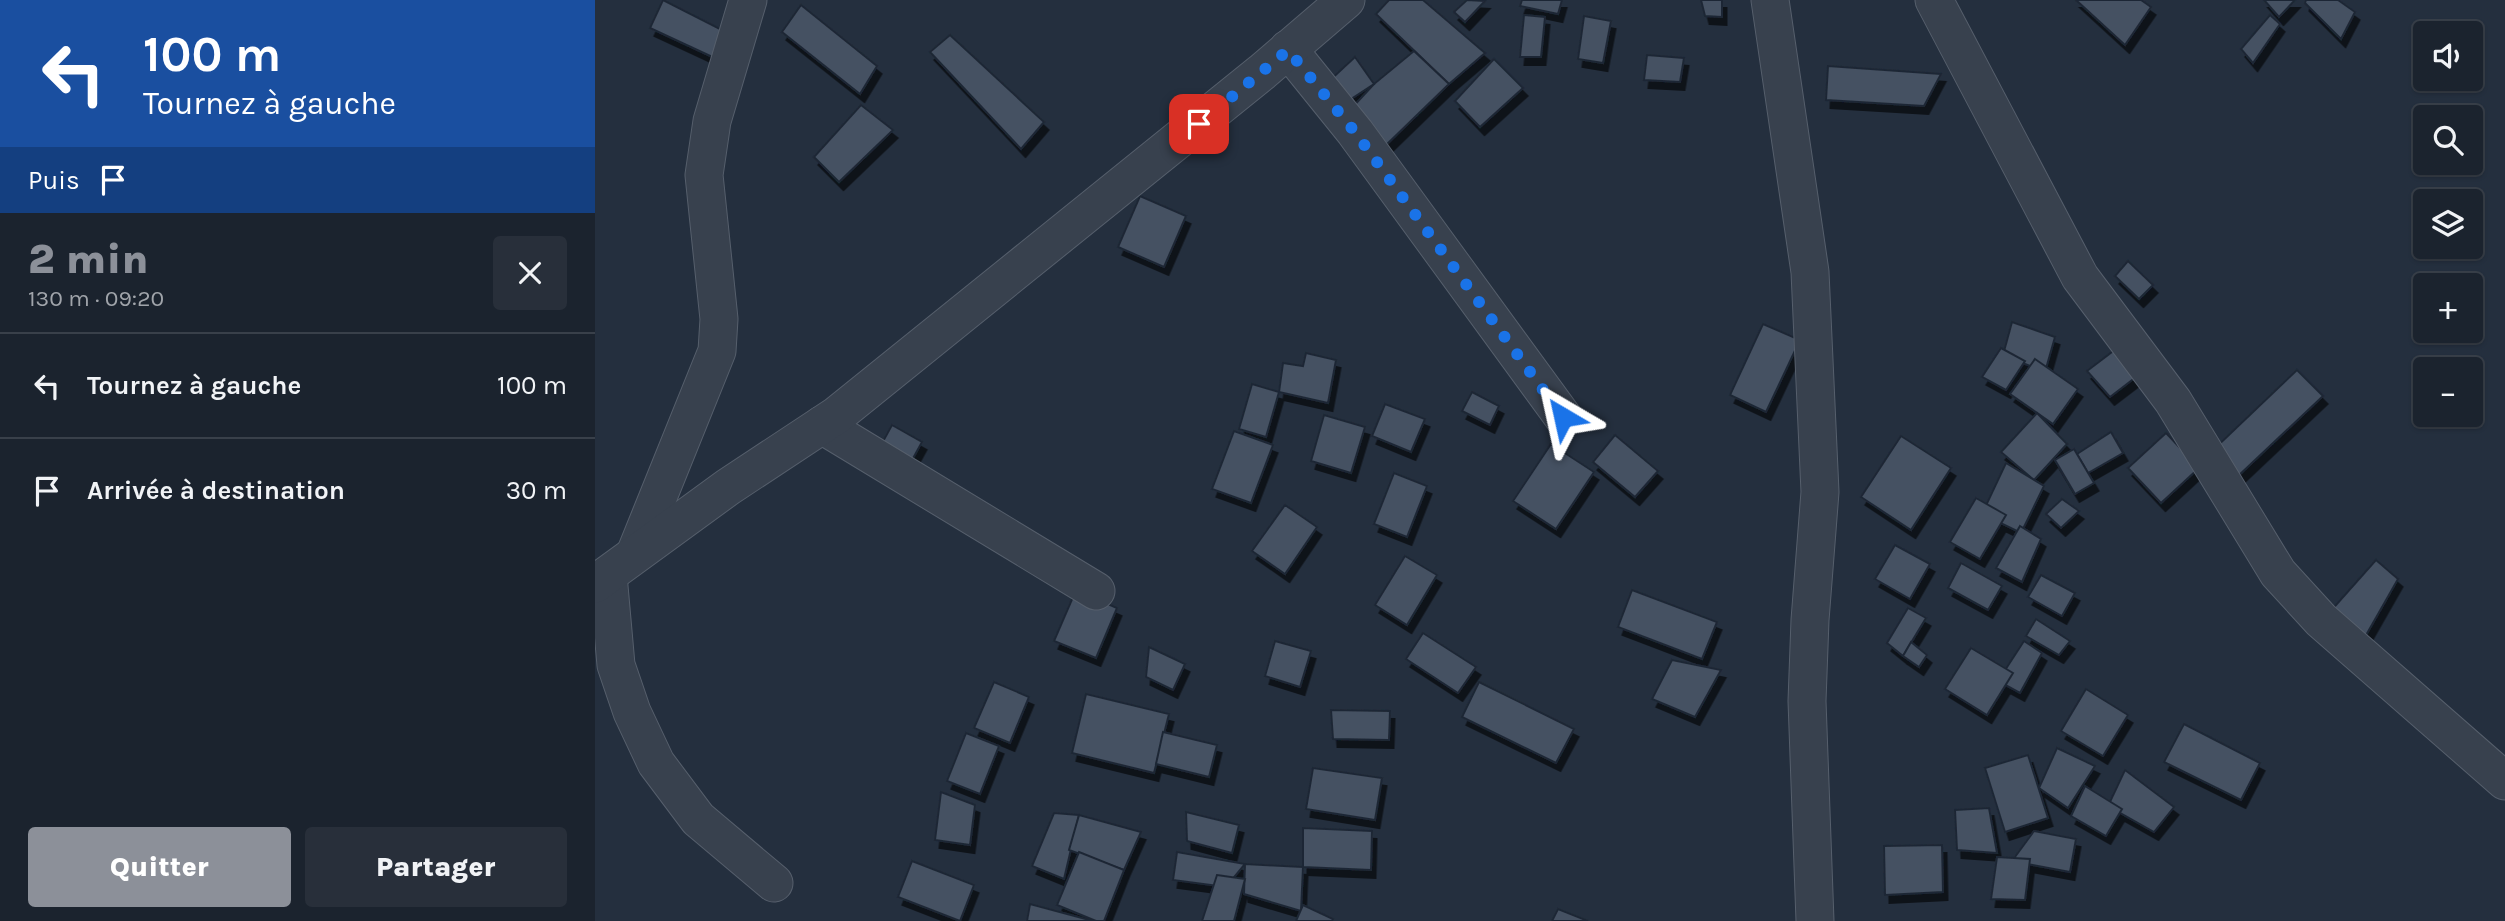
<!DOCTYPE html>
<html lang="fr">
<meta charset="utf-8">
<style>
body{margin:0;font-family:Karla,sans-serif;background:#282f3a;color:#f1f3f6;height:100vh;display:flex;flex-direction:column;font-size:26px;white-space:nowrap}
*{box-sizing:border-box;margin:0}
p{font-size:23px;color:#a0a4aa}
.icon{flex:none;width:38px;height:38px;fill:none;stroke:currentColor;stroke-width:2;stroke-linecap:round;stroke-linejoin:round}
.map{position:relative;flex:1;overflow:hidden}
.panel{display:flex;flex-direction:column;background:#1b232e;width:595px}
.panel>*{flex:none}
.banner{background:#1a4fa0;color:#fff;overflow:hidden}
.buttons{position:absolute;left:1818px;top:21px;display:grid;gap:14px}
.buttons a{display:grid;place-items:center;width:70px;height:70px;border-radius:7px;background:#1b232e;box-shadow:0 2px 5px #0004,0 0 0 2px #39404a;font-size:35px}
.pin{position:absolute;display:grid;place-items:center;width:60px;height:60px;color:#fff;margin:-30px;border-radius:14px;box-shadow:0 4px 10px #0006}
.me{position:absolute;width:77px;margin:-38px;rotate:324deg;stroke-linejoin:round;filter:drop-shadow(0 0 5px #0008)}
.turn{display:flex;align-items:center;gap:24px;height:147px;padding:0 28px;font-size:32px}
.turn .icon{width:91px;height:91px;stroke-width:2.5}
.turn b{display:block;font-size:49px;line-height:60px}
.then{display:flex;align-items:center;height:66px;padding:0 28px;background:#0003;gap:14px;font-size:26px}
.round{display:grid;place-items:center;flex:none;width:74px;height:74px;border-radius:7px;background:#282f3a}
.headline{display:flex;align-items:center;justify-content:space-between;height:119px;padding:0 28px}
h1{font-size:42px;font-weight:800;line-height:52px;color:#8c9099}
.action{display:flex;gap:14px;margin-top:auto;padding:14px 28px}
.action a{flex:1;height:80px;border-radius:7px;background:#8c9099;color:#fff;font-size:28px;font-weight:800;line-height:80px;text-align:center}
.action a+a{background:#282f3a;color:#f1f3f6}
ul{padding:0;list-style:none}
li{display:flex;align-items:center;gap:21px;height:105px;padding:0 28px;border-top:2px solid #39404a}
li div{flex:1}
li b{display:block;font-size:26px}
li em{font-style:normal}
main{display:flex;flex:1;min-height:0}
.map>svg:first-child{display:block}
.building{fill:#455162;stroke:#1f2835;stroke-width:2;filter:url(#shadow)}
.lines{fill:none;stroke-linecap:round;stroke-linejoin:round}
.minor-casing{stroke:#565f6c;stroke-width:39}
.minor{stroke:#38414e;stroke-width:37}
.route{stroke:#1a73e8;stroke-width:12;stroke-dasharray:0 21.6}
</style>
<main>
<section class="panel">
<div class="banner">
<div class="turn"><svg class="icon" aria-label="left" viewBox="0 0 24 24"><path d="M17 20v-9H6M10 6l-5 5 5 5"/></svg><div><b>100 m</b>Tournez à gauche</div></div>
<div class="then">Puis<svg class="icon" aria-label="arrive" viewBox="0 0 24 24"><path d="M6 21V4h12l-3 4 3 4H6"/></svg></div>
</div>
<div class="headline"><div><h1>2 min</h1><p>130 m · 09:20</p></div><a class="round"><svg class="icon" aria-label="close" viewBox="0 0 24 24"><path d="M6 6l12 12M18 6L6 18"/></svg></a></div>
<ul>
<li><svg class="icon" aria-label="left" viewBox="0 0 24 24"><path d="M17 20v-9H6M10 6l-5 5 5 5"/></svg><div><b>Tournez à gauche</b></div><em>100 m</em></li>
<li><svg class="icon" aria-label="arrive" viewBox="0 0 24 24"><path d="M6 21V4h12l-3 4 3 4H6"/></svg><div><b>Arrivée à destination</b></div><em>30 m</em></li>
</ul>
<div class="action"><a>Quitter</a><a>Partager</a></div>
</section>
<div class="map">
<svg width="1910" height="921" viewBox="0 0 1910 921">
<defs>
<filter id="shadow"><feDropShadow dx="4.5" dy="8" stdDeviation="0" flood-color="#0009"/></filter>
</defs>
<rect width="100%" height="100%" fill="#242f3e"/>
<g class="building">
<polygon points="68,0 131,32 126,61 55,28"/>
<polygon points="794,0 828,0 890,53 854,84 781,14"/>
<polygon points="872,0 890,1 870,22 859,12"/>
<polygon points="927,0 967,0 963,14 925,6"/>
<polygon points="1106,0 1127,0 1127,17 1110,16"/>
<polygon points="1481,0 1546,0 1556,7 1530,45"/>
<polygon points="1669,0 1700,0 1684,17"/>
<polygon points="1711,0 1743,0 1760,12 1746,39 1710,3"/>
<polygon points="206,5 282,66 265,94 187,32"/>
<polygon points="929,15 950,17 946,57 925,57"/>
<polygon points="1675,15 1685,24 1658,63 1646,49"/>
<polygon points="989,16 1016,21 1008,63 983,59"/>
<polygon points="355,35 449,122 426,149 335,52"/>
<polygon points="819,51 854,84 789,147 754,111 779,84"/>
<polygon points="1052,55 1089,58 1085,82 1049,80"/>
<polygon points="760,57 779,84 753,101 732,83"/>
<polygon points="899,59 928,88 885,127 860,101"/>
<polygon points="1233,66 1346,74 1329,106 1231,100"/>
<polygon points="266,105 298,130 244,182 219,157"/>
<polygon points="545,196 591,216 569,267 523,247"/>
<polygon points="1533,261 1558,285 1544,299 1520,276"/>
<polygon points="1417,322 1460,337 1450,372 1408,355"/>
<polygon points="1168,324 1205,340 1171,412 1135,395"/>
<polygon points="1406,348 1430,361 1411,390 1387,377"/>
<polygon points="1521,349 1541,377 1515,397 1492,371"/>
<polygon points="711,353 741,360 733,403 684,392 688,363 708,366"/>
<polygon points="1440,359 1483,389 1458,424 1415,394"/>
<polygon points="1702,370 1728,396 1641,478 1616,452"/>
<polygon points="657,384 684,392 671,437 644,429"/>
<polygon points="877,392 904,406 895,425 867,411"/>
<polygon points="790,404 830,419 816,452 777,436"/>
<polygon points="1442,413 1472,444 1439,480 1406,452"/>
<polygon points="729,415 770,427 756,473 716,461"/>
<polygon points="297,425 327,442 316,462 286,445"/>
<polygon points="639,431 678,445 656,503 617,489"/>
<polygon points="1516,432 1528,453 1493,473 1482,454"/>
<polygon points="1571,433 1604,468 1566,503 1533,468"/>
<polygon points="1020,435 1063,471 1040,497 998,462"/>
<polygon points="1306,436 1356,468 1316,530 1266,497"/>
<polygon points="956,444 999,472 961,529 918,501"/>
<polygon points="1479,449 1499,483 1480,494 1460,460"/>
<polygon points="1411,463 1449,486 1426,533 1387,514"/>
<polygon points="799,473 832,486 812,537 779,524"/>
<polygon points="1381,498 1411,515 1385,559 1355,542"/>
<polygon points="1467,499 1484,511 1466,528 1451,514"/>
<polygon points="690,505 722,527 690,574 657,551"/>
<polygon points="1425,526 1446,539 1427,582 1401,568"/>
<polygon points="1300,545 1335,564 1315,599 1280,579"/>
<polygon points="810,556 842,575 812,625 780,605"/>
<polygon points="1781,560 1803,579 1766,644 1733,614"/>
<polygon points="1366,563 1407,586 1393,610 1353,588"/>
<polygon points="1446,575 1480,593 1467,616 1433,597"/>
<polygon points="481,590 522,608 501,658 459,641"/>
<polygon points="1037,590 1122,622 1107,659 1023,627"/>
<polygon points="1313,608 1331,618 1308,656 1292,643"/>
<polygon points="1441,619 1475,641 1464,655 1431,636"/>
<polygon points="828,633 881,667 863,693 811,659"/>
<polygon points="680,641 716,651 705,687 670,676"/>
<polygon points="1429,641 1447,653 1425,693 1403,681"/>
<polygon points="1316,642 1332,655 1324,667 1308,656"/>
<polygon points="554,647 590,664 578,690 551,677"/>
<polygon points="1376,648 1418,673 1392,715 1350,689"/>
<polygon points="1077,660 1126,670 1100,717 1057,699"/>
<polygon points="399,682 434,697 415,743 379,728"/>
<polygon points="884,682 979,729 961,763 867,717"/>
<polygon points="1491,689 1533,715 1508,756 1466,731"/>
<polygon points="491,694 574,714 559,773 477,753"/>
<polygon points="736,710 795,711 794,740 738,739"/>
<polygon points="1589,724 1665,763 1646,800 1569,762"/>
<polygon points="568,732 622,745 614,777 561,764"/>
<polygon points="371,733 404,746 385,794 352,781"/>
<polygon points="1462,748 1500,766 1473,808 1444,788"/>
<polygon points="1433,755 1453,818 1410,832 1390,768"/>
<polygon points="718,768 787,778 780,820 711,809"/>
<polygon points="1530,770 1579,807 1559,832 1513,806"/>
<polygon points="1490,786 1527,809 1511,836 1476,816"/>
<polygon points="346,792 380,805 375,845 340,840"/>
<polygon points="1394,808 1402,853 1362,850 1360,810"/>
<polygon points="591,812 644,825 637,853 592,841"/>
<polygon points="459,813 484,815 469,879 437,866"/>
<polygon points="484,815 546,832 529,870 474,850"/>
<polygon points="708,828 777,831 776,870 708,867"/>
<polygon points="1439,831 1481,839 1475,872 1417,861"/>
<polygon points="1347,845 1348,892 1290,895 1289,846"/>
<polygon points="484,852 529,870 509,921 501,921 462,905"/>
<polygon points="582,852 650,864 631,887 578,880"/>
<polygon points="1402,857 1435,859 1430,900 1396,899"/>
<polygon points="317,861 379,885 365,921 303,897"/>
<polygon points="650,864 708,867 706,911 649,894"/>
<polygon points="622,875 650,879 639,921 607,921"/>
<polygon points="435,904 498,921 432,921"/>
<polygon points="708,905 738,919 737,921 701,921"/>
<polygon points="963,909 993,921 957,921"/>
</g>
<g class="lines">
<g class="minor-casing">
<g id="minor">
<polyline points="1175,0 1215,272 1225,492 1215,620 1212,701 1220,921"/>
<polyline points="1339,0 1485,277 1578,401 1683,573 1726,620 1910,781"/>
<polyline points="693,49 760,132 968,417"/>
<polyline points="227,425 501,591"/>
<polyline points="40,554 122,351 124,319 109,175 117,121 153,0"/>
<polyline points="13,575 21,665 37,712 61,763 103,819 179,883"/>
<polyline points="0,584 133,487 242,415 667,72 751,0"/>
</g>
</g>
<use href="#minor" class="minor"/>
</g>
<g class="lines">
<polyline class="route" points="604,124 693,50 760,132 968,417"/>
</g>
</svg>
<div class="buttons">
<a><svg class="icon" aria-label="sound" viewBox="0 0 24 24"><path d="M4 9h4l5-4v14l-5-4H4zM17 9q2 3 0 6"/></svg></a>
<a><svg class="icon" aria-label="search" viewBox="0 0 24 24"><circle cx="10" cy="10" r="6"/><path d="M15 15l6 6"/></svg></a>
<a><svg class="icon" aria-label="layers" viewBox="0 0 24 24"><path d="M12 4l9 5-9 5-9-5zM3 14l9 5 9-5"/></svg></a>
<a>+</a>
<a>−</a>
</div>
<div class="pin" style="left:604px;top:124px;background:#d93025"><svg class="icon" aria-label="arrive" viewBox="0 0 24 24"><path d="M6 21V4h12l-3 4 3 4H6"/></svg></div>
<svg class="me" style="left:968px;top:417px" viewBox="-20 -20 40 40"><path d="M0-17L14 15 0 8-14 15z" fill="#1a73e8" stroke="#fff" stroke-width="4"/></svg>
</div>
</main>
